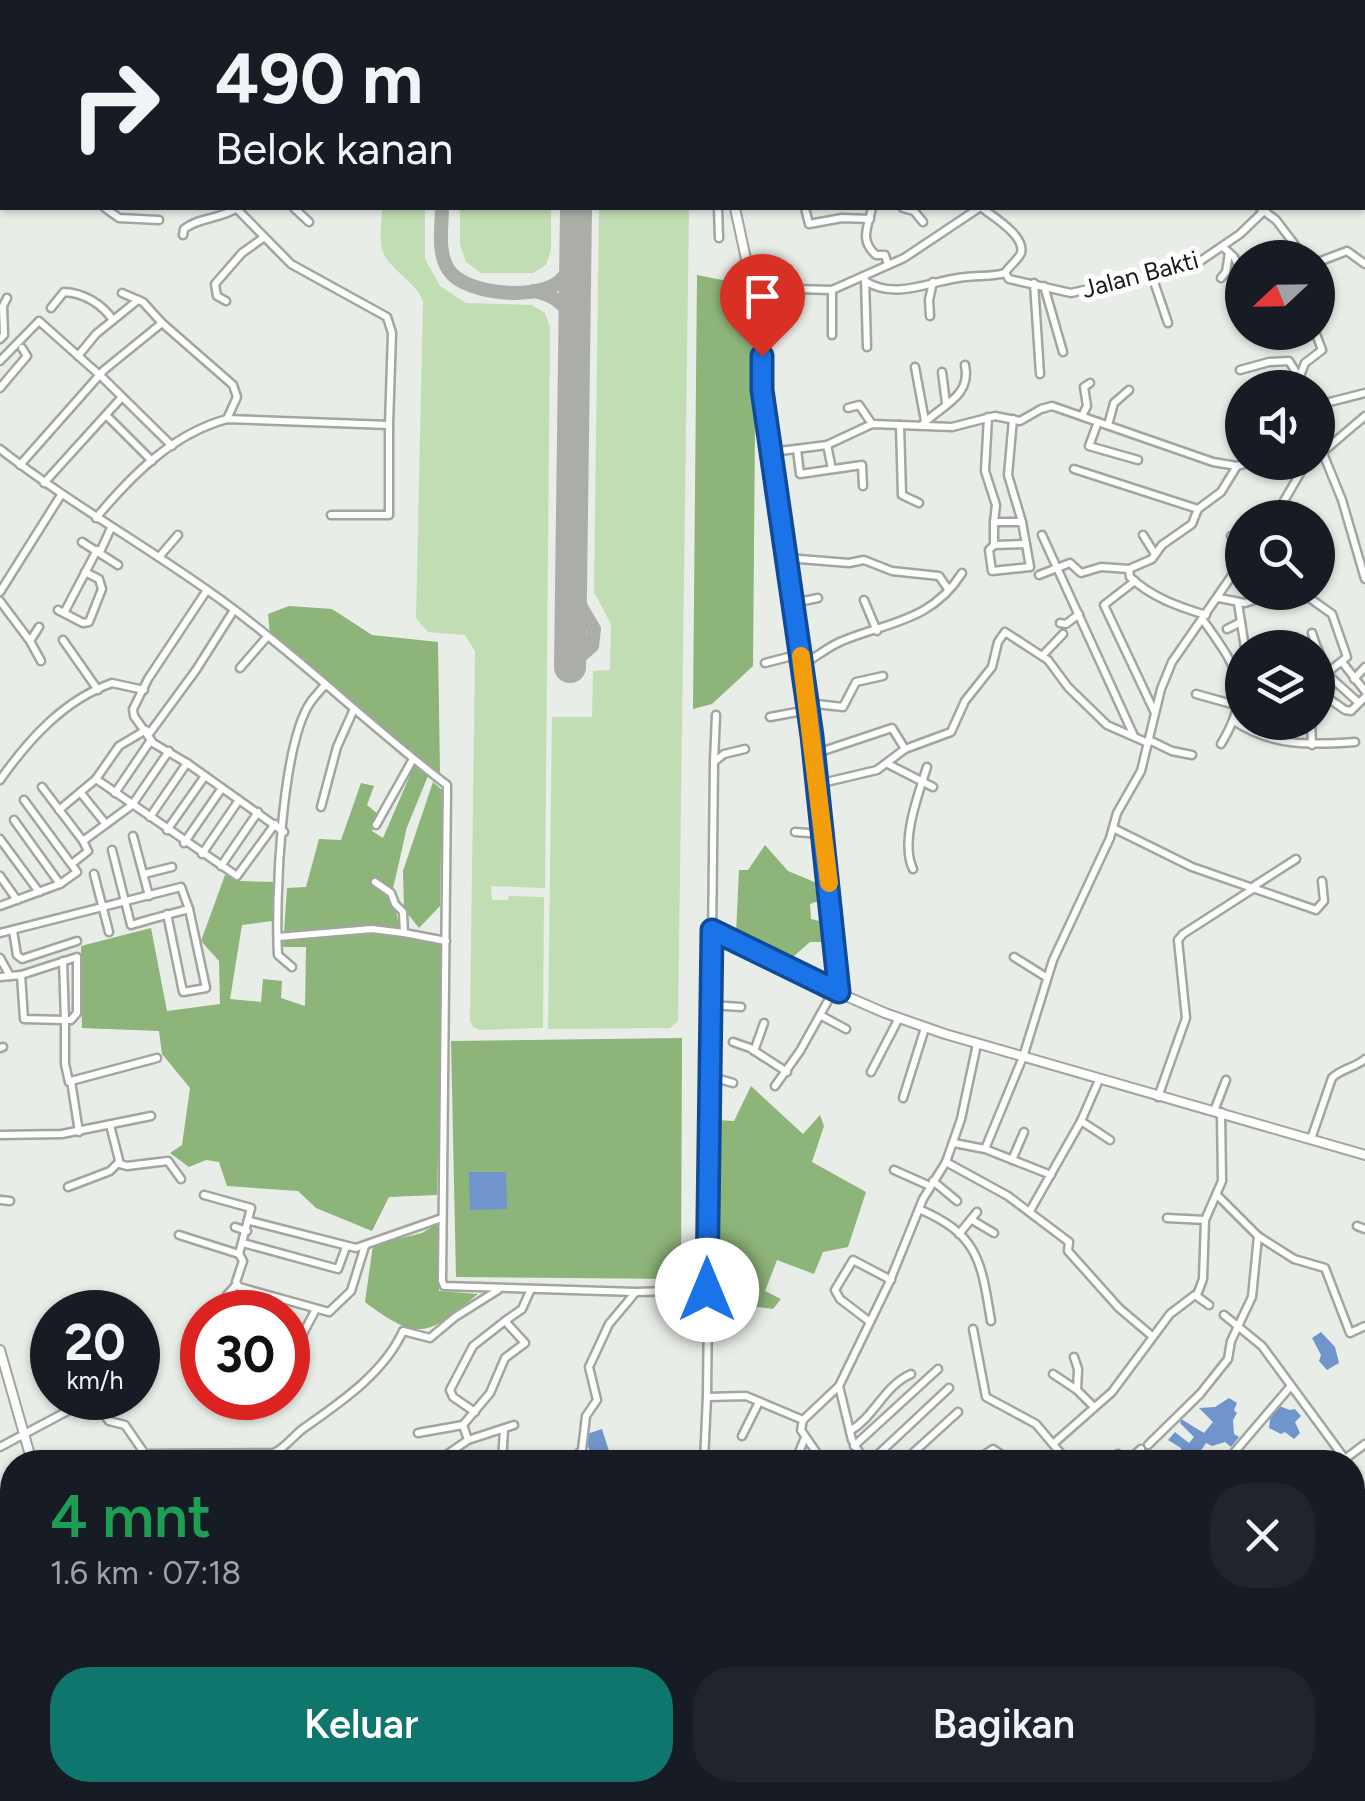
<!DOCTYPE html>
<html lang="id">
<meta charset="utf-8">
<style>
body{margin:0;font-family:Figtree,sans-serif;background:#20242c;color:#f1f3f6;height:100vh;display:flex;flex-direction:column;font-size:38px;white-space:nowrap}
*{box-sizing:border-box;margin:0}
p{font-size:32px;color:#9ea1a6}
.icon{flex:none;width:55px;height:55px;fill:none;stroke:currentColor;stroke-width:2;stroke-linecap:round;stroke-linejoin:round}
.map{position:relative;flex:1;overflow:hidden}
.panel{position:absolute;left:0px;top:1450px;width:1365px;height:352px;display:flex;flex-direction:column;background:#171b24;border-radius:40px 40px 0 0;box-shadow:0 2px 8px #0004}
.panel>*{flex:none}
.guide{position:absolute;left:0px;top:0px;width:1365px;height:210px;box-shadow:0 2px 8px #0004;background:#171b24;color:#f1f3f6;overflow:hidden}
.needle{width:65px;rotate:248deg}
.controls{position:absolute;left:1225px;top:240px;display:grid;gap:20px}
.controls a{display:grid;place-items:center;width:110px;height:110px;border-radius:50%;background:#171b24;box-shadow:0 2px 8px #0004;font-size:50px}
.speed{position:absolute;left:30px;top:1290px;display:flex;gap:20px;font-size:50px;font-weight:700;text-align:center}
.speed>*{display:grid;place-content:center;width:130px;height:130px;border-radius:50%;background:#171b24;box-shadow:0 2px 8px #0004;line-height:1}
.speed small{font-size:25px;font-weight:400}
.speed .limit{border:15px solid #d22;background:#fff;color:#111}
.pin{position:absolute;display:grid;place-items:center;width:85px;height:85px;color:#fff;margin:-102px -42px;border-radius:50% 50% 50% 0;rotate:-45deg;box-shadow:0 0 10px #0007}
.pin .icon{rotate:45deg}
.me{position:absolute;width:110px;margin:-55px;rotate:0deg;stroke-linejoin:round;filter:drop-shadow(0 0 8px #0008)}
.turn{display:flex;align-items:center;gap:35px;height:210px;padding:0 50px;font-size:45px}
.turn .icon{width:130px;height:130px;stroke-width:2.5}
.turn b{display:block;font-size:70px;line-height:85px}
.round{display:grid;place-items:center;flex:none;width:105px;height:105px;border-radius:40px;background:#20242c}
.summary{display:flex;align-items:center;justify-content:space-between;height:170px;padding:0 50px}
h1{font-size:60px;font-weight:600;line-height:75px;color:#1e9e55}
.cta{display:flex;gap:20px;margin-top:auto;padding:20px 50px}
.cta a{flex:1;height:115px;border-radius:40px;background:#0f766e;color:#fff;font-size:40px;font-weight:600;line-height:115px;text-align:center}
.cta a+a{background:#20242c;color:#f1f3f6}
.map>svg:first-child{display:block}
.green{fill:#c1ddb3}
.forest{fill:#8db479}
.water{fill:#6f95cc}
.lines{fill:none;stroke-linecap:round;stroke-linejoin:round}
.taxiway{stroke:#aaada8;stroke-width:14}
.runway{stroke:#aaada8;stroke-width:32}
.minor-casing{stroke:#a1a69f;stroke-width:11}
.tertiary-casing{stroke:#a1a69f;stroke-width:12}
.minor{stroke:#fff;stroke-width:6}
.tertiary{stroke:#fff;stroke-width:8}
.route-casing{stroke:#114b97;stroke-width:25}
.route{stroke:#1a73e8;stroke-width:18}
.slow{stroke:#f59e0b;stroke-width:18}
.labels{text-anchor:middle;stroke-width:10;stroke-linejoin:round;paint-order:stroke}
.street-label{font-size:25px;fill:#1b1c1a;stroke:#fff}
</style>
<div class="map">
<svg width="1365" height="1801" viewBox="0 0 1365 1801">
<rect width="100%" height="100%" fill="#e9ede7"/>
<g class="green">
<path d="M382 208H425V259L440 286 466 303 532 305 545 313 550 327 545 888 491 886 492 900H508L509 896 544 897 543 1028 480 1030 473 1027 470 1020 475 651 465 635 428 632 416 618 423 301C415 280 388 270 382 249 379 237 382 220 382 208Z"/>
<polygon points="460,208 551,208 551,250 546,265 533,273 481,273 466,262 460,245"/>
<polygon points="599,208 689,208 678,1021 670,1028 548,1029 552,717 592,717 593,671 610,670 611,624 594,592"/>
</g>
<g class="forest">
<polygon points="697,275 722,280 756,305 753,666 712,704 693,709"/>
<polygon points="289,606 332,609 372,635 438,642 440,775 270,635 268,614"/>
<polygon points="414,766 428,776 407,827 392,893 400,930 443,942 437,1195 389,1197 372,1231 316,1208 298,1191 227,1186 219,1162 206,1160 189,1167 170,1153 182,1145 190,1088 162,1054 159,1031 82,1028 81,946 151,928 167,1011 220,1004 219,961 201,941 225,875 240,881 275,882 272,921 242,925 230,999 261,1002 263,979 282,981 281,998 305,1006 306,947 283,947 287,888 306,887 319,839 341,840 361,783 374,786 367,805 378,814 372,831 383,838"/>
<polygon points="433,782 442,790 440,906 419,928 404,909 403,871"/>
<polygon points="765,845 788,871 824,886 824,899 810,904 811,919 828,923 828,942 810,942 787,962 736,934 739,870 748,870"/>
<polygon points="682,1038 681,1279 456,1277 451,1041"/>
<polygon points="751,1086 803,1134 820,1115 824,1126 812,1162 866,1192 848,1247 823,1252 814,1274 777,1260 765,1291 781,1299 773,1309 714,1301 716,1120 734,1121"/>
<path d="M437 1224 439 1291 478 1294C429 1334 420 1344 365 1302L373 1245 422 1233Z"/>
</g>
<g class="water">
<polygon points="469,1172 506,1172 507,1209 470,1210"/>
<polygon points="1321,1332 1335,1347 1339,1363 1327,1370 1319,1361 1321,1355 1312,1338"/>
<polygon points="1229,1398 1237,1403 1234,1410 1237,1413 1233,1420 1234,1434 1239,1437 1231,1447 1225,1442 1212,1446 1206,1443 1200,1452 1213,1462 1190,1462 1181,1458 1181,1448 1168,1440 1175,1432 1189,1443 1194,1437 1180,1423 1181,1419 1204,1433 1213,1422 1199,1408 1215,1407"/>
<polygon points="1279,1406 1290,1410 1295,1409 1301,1416 1295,1422 1300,1433 1294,1439 1285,1432 1281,1434 1269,1428 1271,1412"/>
<polygon points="602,1429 609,1451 592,1457 584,1435"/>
</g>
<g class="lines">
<g class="taxiway">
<polyline points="444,2 444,0"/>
<path d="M442 208C442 227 437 251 448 269 463 294 531 300 556 284 564 279 570 269 576 261"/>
<path d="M534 291C554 295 569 305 575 326"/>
<polyline points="571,615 565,632 564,651 571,658 578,658 592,646 594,629 571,590"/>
</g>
<g class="runway">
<polyline points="579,2 579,0"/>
<polyline points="570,667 576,208"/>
</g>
<g class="minor-casing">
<g id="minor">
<polyline points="130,0 131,2"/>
<polyline points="153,0 153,2"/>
<polyline points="187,0 187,2"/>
<polyline points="1200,0 1200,2"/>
<polyline points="50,2 50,0"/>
<polyline points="67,2 67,0"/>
<polyline points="244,2 245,0"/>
<polyline points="780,2 781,0"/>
<polyline points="866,2 866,0"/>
<polyline points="907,2 908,0"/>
<polyline points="1141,2 1142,0"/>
<polyline points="1277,2 1285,0"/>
<polyline points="1305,2 1305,0"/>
<polyline points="1362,28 1365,29"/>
<polyline points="1362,45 1365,43"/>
<polyline points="0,73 2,72"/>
<polyline points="1362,128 1365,128"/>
<polyline points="0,192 2,192"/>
<polyline points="105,208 119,218 159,220"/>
<polyline points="236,208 291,264 387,317 392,333 389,425"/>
<polyline points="294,208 309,222"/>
<polyline points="718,208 719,238"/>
<polyline points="805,208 809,224 842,218 870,219"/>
<path d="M872 208C868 227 859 240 876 255H885L888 265"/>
<polyline points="903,208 914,211 923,222"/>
<path d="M982 208C992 216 1026 236 1021 253 1019 259 1008 267 1005 273"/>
<polyline points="1260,208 1276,220 1305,258"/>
<path d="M183 235 184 229C199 217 221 219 237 208"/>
<polyline points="1223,247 1234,257 1242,273"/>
<polyline points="1318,262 1347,251 1365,264"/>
<polyline points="748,270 788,269"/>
<polyline points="1005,273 1009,279 1071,293 1196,264 1240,234 1267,208"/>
<polyline points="1152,276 1168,323"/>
<polyline points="1221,278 1226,272 1229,253"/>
<polyline points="865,279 867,347"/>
<path d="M865 281C896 301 932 280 965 277 979 275 992 277 1005 273"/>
<polyline points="1034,283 1040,374"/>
<polyline points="1044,286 1063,352"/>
<polyline points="762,288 832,290 904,258 979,208"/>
<polyline points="832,290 832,335"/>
<polyline points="122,293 143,302 162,323 233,385 237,397 227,419"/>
<polyline points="226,301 217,296 215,284 242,253 263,238"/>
<path d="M51 308 64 292C84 293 102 304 113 320"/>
<polyline points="930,316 929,300 933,282"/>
<polyline points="1295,337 1316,334 1322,350 1305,363 1300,376"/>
<polyline points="0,339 4,335 3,306 7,298"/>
<polyline points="78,356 96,334 138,300"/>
<polyline points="0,361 39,321 103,378 172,446"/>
<polyline points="915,367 925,421"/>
<polyline points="1240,370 1269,362 1289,361 1306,388"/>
<polyline points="942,372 946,403"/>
<polyline points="0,388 27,356 22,348"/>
<polyline points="1318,405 1365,393"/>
<polyline points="848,408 859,405 872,424"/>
<polyline points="106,415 152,461"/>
<polyline points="1082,416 1087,406 1084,387 1090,383"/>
<polyline points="988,417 985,471 996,505 994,522 1022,522 1008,475 1013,419"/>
<polyline points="1098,422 1089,446 1138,460"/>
<polyline points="900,425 952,427 995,416 1020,421 1041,409 1052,406 1213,462 1237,466 1252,462"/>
<path d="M922 425C942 405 972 396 965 365"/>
<polyline points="1108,425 1114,403 1129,390"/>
<polyline points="827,445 832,469"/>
<path d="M0 449C73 506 154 550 228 605 304 661 372 728 447 785L442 1281 444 1286 636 1292 707 1290"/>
<polyline points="797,449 800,474 862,465 863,486"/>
<polyline points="1322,451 1342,500 1365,579"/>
<polyline points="772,452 827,445 872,424 900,425 902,495 919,503"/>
<polyline points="1318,456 1365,416"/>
<polyline points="20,465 104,370 162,323"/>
<polyline points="1074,469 1198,509"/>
<polyline points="44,483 122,397"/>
<path d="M96 518C131 476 172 434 227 419L389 425V515H331"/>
<polyline points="1274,518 1302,470 1310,462"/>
<polyline points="994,522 994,545 989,550 992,571 1030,567 1022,522"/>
<polyline points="1042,535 1134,736"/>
<polyline points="1143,535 1155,554"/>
<polyline points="1231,536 1242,544"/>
<polyline points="82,542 118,565"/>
<polyline points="994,545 1026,544"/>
<polyline points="100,552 111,528"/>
<polyline points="159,557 178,535"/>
<polyline points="787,558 849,563 864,560 892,571 939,576 948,589"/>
<path d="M1129 569 1130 577C1151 597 1179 607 1206 615"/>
<polyline points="1039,575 1070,563 1081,573 1101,567 1129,569 1152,559 1162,545 1192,524 1198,509 1221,492 1237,466"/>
<polyline points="1135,581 1104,605 1154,711"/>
<polyline points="207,590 148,679 133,709 134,716 153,743 187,763 284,832"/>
<polyline points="0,592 61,495"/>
<polyline points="1301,592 1332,614 1347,657 1318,680"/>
<polyline points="1219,598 1245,603 1279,592"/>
<polyline points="864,600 877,631"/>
<polyline points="0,601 30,641 39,627"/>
<polyline points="793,603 818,598"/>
<polyline points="1238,603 1245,648"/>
<polyline points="58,610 83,623 89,622 102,589 99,579 85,572"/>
<polyline points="64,613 97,550"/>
<path d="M1203 620C1237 668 1254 689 1221 744"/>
<polyline points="1060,623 1066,624 1079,614"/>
<polyline points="1227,629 1241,622"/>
<polyline points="1312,633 1317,648"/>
<polyline points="63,640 98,690"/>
<polyline points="30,641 41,661"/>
<polyline points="1318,649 1327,674 1359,703"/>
<polyline points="1042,656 1063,634"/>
<polyline points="1342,662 1365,691"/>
<polyline points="765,663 800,654"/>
<path d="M802 665C815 658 829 646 842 641 888 622 932 621 962 573"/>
<polyline points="240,668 267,637"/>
<polyline points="1354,679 1365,667"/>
<polyline points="1318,691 1345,710 1351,711 1365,697"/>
<polyline points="1196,694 1239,706"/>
<polyline points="807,703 843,707 856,682 883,676"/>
<polyline points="770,717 808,710"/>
<path d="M1234 721C1273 747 1311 745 1355 742"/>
<polyline points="1311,722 1312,745"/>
<polyline points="149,734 196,670 234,610"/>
<polyline points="1149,740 1172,751 1192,755"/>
<polyline points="814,754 892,728 905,749"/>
<polyline points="714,761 716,715"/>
<polyline points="888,764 933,787"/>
<polyline points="96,779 237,876 275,824"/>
<path d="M0 780C29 739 64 700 112 683L144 690"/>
<polyline points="818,784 877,770 905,749 951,732 965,701 992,667 998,642 1005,632 1048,660 1068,687 1107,725 1148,743"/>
<polyline points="42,787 83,841"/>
<polyline points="80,792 105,823"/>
<polyline points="115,793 151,740"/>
<polyline points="321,807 337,747 354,709"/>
<polyline points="59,810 96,779 119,746 146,730"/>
<polyline points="150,817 187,763"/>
<polyline points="14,820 60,884"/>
<polyline points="376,825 413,759"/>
<polyline points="1113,828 1192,867 1316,910 1324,901 1322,881"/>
<polyline points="167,830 205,776"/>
<polyline points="795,832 822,834"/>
<polyline points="133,836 149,896"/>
<polyline points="0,839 39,892"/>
<polyline points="184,843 222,788"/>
<path d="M112 850 131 925C150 919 170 914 189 909L206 988 183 992 167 914"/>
<polyline points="202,854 239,800"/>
<polyline points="73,863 88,851 83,841 132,805 169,751"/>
<polyline points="221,866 258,812"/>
<path d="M913 869C900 842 918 795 927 767"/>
<polyline points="94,874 109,932"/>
<polyline points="144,874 172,867"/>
<polyline points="0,876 17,900"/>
<polyline points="375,882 391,893 395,904 403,912 404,933 446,941"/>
<polyline points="1254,886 1296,859"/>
<polyline points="0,906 60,884 77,872 24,800"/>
<polyline points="13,931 17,955 22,959 77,941"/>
<polyline points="712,931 839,993"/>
<polyline points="0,933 181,887 189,909"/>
<polyline points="278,937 372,929 404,933"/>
<polyline points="1014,957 1046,977"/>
<polyline points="0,958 10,976"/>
<path d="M292 967 278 955C275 900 281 747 310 703 314 697 320 691 325 685"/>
<polyline points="21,975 77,957 77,1013 71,1020 65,1020 63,961"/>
<polyline points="0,977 21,975 24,1019 65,1020 65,1064 69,1082"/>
<polyline points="710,1005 741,1007"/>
<polyline points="820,1015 846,1029"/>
<polyline points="733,1042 750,1048 787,1072"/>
<polyline points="0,1048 3,1047"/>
<polyline points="754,1051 764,1023"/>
<polyline points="871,1072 899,1018"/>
<polyline points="709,1076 733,1083"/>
<polyline points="775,1086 800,1051 834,990"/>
<polyline points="1158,1097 1186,1018 1178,940 1183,934 1256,887"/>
<polyline points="903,1098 925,1028"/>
<polyline points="1214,1111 1226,1080"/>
<polyline points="1081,1121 1110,1140"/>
<polyline points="110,1125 120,1164 127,1166 168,1161 181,1179"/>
<polyline points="79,1132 71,1081 157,1058"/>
<polyline points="0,1135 62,1134 151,1116"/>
<path d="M1311 1139 1332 1078C1342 1068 1355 1068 1365 1059"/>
<polyline points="954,1143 985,1149 1051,1175"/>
<polyline points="985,1149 1023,1057 1053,960 1110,838 1117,813 1141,771 1161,689 1172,662 1242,561"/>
<polyline points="1012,1160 1024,1132"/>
<polyline points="946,1162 1008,1196 1069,1242 1068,1251 1119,1308 1152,1336"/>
<polyline points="894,1170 930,1186"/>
<polyline points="933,1181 957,1201"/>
<polyline points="68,1187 110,1171 119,1162"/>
<polyline points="204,1195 251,1208 239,1254"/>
<polyline points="0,1200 10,1201"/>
<path d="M919 1209C979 1235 981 1261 991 1321"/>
<polyline points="1030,1211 1081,1121 1099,1080"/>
<polyline points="1167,1218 1205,1220"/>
<polyline points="972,1220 994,1233"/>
<polyline points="250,1221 356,1248 442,1218"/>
<polyline points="1357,1226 1365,1229"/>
<polyline points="235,1227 247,1231"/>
<polyline points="959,1234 977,1212"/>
<polyline points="179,1235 239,1254 243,1261 236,1282 239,1287 329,1312 351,1291 365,1246"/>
<polyline points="1258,1236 1294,1259 1325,1268 1350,1333 1365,1326"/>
<polyline points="243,1243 338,1269 346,1247"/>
<polyline points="1197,1295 1203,1279 1205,1220 1222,1181 1221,1112"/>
<polyline points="227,1312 227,1295 236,1285"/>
<polyline points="252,1312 252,1291"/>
<polyline points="276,1312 277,1298"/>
<polyline points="1224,1315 1262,1346 1345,1459"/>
<polyline points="870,1322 840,1299 835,1290 853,1260 891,1280"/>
<polyline points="973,1329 986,1397 1036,1424 1068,1462"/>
<polyline points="1074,1357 1078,1369 1077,1390 1094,1407"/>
<polyline points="288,1362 316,1309"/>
<polyline points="1053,1374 1077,1390"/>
<polyline points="839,1386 852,1440 865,1462"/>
<polyline points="707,1397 746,1396 803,1420 839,1386 889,1283 923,1199 946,1162 961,1119 977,1044"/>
<polyline points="475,1412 453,1397 450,1390 473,1346 505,1321"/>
<polyline points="803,1420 801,1430 823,1462"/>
<path d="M850 1431C875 1416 884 1386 911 1374"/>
<polyline points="418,1433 463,1425"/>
<polyline points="742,1436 758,1404"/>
<polyline points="468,1440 463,1425 490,1393 505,1358 525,1343 505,1321 522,1309 531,1289"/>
<polyline points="1053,1444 1112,1392 1170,1314 1195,1295 1209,1305"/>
<polyline points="1148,1445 1200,1394 1228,1359 1231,1341 1252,1297 1258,1236 1218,1196"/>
<polyline points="854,1446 938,1369"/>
<path d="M0 1447 92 1398 109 1421 125 1425 145 1454 274 1453C286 1447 293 1436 304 1428 341 1402 384 1373 403 1331L430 1338 455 1317 498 1290"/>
<polyline points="279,1452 289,1462"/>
<polyline points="1118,1454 1125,1462"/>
<polyline points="436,1462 468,1440 514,1425"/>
<polyline points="502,1462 504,1429"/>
<polyline points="570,1462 582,1450 586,1416 597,1400 589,1367 609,1324 635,1293"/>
<polyline points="704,1462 707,1396 714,762 724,754 745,749"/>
<polyline points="795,1462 804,1440"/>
<polyline points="870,1462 949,1388"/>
<polyline points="903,1462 958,1412"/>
<polyline points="973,1462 993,1449 1013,1462"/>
<polyline points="1126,1462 1141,1449"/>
<polyline points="1226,1462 1290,1387"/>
<polyline points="1341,1462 1365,1444"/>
<polyline points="0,1598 12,1596"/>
<polyline points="0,1633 12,1649"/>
<polyline points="1352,1741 1365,1738"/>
<polyline points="701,1790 701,1801"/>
<polyline points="763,1790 778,1801"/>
<polyline points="988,1790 997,1801"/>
<polyline points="956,1792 964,1801"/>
<polyline points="239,1793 281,1796"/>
<polyline points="239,1796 256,1801"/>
<polyline points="215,1801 216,1790"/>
<polyline points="944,1801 959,1790"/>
<polyline points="1138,1801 1138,1790"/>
<polyline points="1239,1801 1239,1790"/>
</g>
</g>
<g class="tertiary-casing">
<g id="tertiary">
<polyline points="718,2 718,0"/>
<polyline points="735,208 751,282 762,288 762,390 812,736 839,993 885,1013 945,1034 1365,1155"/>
<polyline points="0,1350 32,1462"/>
<polyline points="101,1790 103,1801"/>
</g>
</g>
<use href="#minor" class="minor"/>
<use href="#tertiary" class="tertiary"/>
</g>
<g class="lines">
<g class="route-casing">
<polyline id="route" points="707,1290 712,930 839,992 812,736 762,390 762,356"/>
</g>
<use href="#route" class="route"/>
<polyline class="slow" points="801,656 829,883"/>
</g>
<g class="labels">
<g class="street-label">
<text transform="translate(1140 274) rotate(-15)" y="9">Jalan Bakti</text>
</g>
</g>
</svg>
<div class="controls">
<a><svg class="needle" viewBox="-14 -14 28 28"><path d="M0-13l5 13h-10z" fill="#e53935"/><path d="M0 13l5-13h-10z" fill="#9ea1a6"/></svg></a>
<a><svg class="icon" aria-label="sound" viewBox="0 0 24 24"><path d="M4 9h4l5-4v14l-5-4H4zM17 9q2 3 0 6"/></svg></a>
<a><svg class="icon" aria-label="search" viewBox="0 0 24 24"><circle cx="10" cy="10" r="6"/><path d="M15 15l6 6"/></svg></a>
<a><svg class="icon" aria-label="layers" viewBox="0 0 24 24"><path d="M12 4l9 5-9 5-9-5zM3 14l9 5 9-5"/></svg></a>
</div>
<div class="speed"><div>20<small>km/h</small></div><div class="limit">30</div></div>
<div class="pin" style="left:762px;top:356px;background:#d93025"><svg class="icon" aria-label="arrive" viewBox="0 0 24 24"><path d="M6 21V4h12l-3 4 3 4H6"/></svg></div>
<svg class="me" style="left:707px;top:1290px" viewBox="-20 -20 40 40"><circle r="19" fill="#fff"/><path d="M0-13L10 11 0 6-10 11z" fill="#1a73e8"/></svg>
<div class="guide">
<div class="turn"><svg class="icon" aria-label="right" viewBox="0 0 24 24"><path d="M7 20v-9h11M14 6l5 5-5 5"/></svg><div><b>490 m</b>Belok kanan</div></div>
</div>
<section class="panel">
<div class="summary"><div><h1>4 mnt</h1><p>1.6 km · 07:18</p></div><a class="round"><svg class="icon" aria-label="close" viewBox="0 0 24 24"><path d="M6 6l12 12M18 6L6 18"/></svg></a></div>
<div class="cta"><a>Keluar</a><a>Bagikan</a></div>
</section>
</div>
